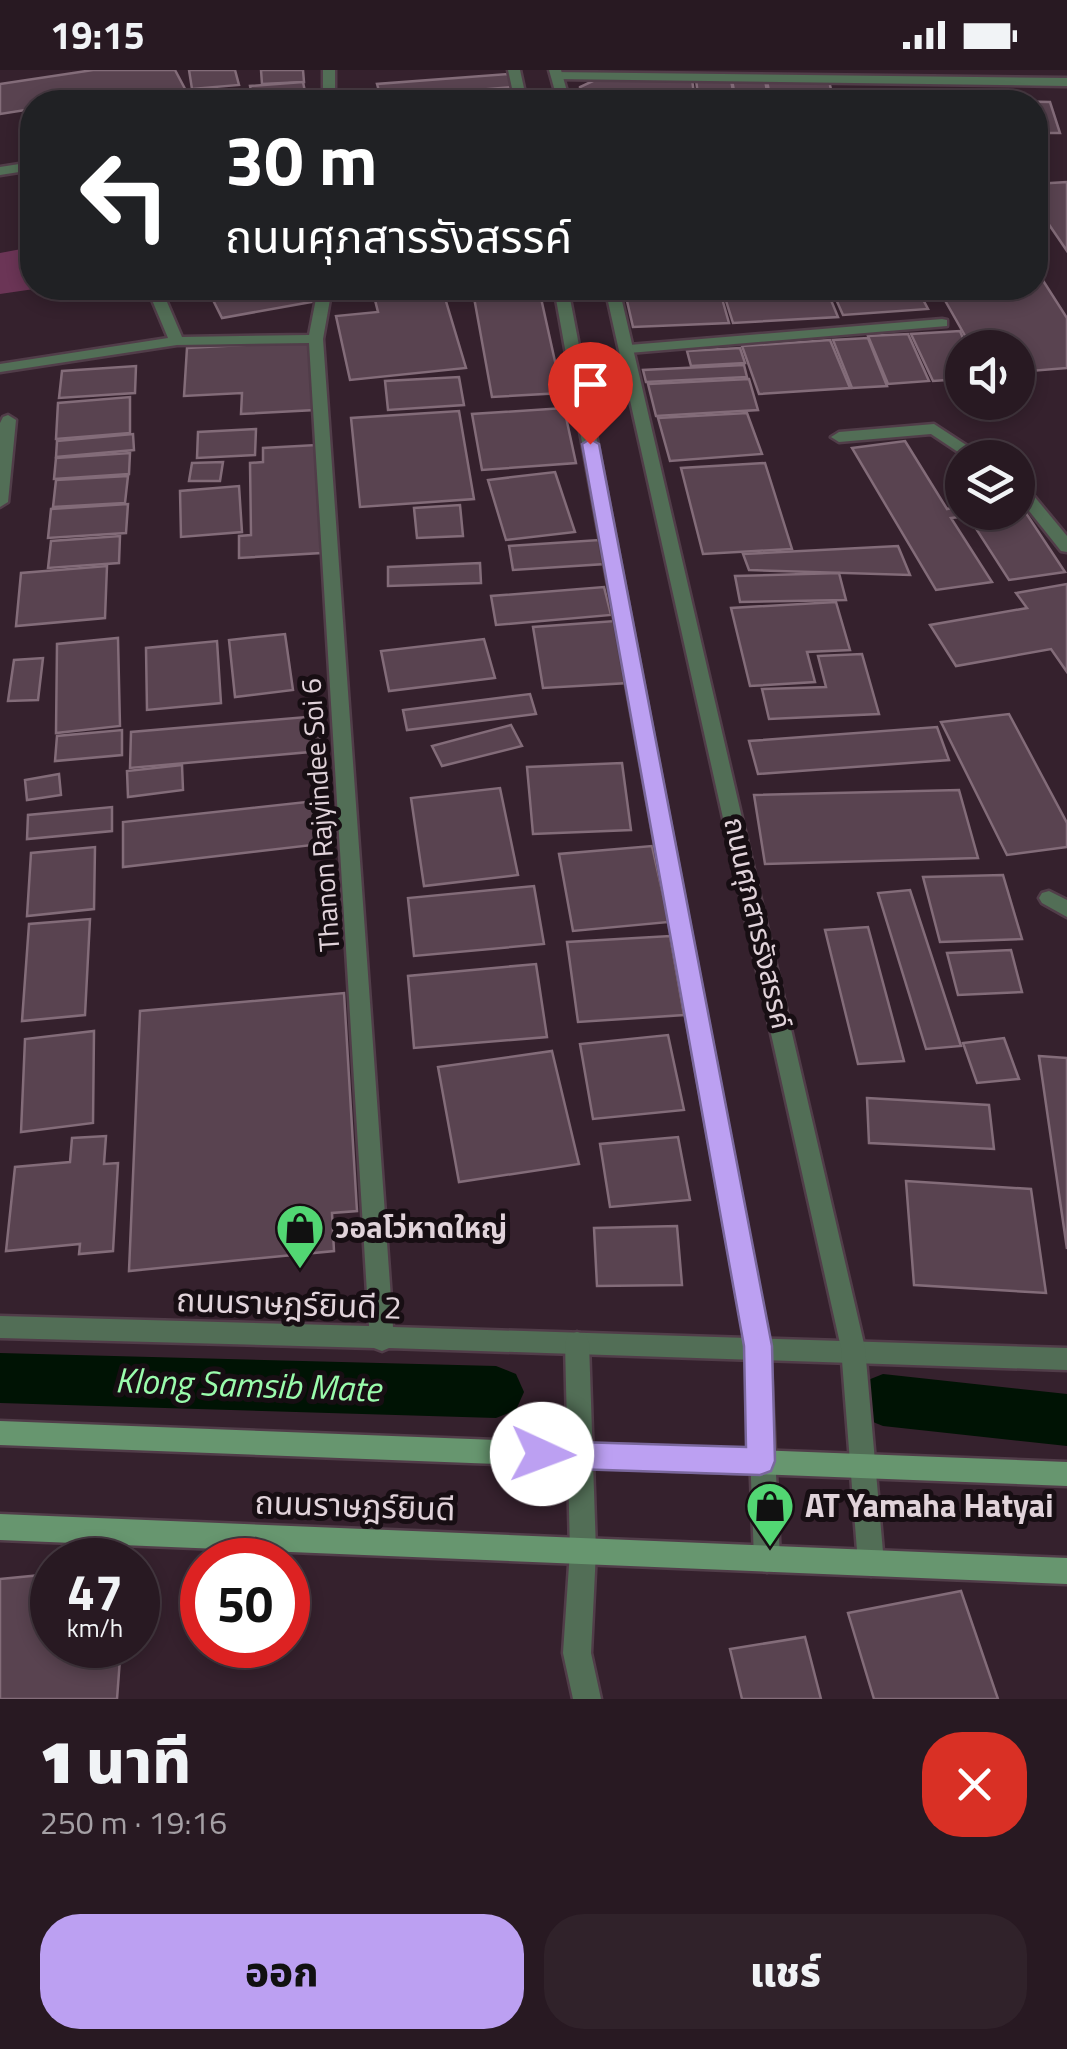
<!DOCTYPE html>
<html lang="th">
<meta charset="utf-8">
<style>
body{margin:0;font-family:"Titillium Web","Noto Sans Thai",sans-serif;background:#30222a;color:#f1f3f6;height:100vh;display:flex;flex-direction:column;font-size:38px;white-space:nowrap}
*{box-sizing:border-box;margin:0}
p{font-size:32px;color:#a5a0a5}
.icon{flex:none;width:55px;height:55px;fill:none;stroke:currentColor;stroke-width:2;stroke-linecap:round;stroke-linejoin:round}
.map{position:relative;height:1629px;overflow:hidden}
.drawer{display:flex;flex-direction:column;background:#281922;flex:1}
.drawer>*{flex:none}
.guide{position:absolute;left:20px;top:20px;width:1028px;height:210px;border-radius:40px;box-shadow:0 5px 15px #0003,0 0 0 2px #443840;background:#202124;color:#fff;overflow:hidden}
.controls{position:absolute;left:945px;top:260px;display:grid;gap:20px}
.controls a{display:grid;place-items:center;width:90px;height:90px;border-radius:50%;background:#281922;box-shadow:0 5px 15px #0003,0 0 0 2px #443840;font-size:50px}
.speed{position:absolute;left:30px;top:1468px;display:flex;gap:20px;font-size:50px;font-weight:700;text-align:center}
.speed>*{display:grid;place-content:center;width:130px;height:130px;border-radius:50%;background:#281922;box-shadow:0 5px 15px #0003,0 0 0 2px #443840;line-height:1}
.speed small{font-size:25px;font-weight:400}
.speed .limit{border:15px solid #d22;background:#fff;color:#111}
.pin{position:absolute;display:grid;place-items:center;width:85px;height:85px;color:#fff;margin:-102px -42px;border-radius:50% 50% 50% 0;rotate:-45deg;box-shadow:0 0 10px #0007}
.pin .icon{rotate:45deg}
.me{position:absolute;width:110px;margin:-55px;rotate:92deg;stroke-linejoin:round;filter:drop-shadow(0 0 8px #0008)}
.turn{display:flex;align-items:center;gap:35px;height:210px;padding:0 40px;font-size:45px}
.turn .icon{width:130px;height:130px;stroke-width:2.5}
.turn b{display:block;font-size:70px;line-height:85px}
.round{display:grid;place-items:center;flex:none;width:105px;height:105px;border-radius:40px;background:#30222a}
.headline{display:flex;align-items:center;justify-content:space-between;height:170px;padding:0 40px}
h1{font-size:60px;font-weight:800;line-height:75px}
.action{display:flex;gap:20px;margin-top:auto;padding:20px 40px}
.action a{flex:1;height:115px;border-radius:40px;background:#bca0f2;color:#111;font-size:40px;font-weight:800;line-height:115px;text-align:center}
.action a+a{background:#30222a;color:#f1f3f6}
.status{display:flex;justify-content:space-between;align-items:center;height:70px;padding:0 50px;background:#281922;direction:ltr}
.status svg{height:28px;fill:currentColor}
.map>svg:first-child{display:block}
.green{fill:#6b3556}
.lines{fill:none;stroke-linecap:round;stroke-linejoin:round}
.canal{fill:#001304;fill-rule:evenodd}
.building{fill:#594350;stroke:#836c79;stroke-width:2.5}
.minor-casing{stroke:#513d49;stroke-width:5}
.tertiary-casing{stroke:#513d49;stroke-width:5}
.secondary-casing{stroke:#513d49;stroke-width:5}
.minor{fill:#526e56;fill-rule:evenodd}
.tertiary{fill:#526e56;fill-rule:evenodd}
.secondary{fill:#67966f;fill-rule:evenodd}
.route{fill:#bca0f2;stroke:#7a689d;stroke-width:2.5}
.labels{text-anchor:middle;stroke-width:10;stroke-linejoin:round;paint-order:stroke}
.street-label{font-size:28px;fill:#e1d3da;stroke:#170e13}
.poi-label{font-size:28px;font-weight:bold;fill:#e1d3da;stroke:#170e13;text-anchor:start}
.near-street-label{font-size:32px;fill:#e1d3da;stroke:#170e13}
.near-poi-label{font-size:32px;font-weight:bold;fill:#e1d3da;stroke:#170e13;text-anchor:start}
.near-water-label{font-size:35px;font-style:italic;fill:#9afcac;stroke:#170e13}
</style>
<div class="status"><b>19:15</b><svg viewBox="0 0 49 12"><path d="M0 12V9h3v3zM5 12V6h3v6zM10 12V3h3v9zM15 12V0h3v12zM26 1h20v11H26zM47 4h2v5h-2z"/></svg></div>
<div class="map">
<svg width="1067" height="1629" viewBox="0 0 1067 1629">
<rect width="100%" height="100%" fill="#35212d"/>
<polygon class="green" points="32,177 32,218 41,218 0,224 0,183"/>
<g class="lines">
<g class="canal">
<polygon points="0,1283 496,1296 516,1304 524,1322 516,1340 496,1348 0,1333"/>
<polygon points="883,1304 1067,1324 1067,1376 883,1356 863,1348 855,1330 863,1312"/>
</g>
</g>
<g class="building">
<polygon points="93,0 175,0 192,32 117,32 115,26 75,32 32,32 32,39 0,44 0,14"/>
<polygon points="189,0 235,0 239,15 192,19"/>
<polygon points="261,0 303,0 304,12 262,14"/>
<polygon points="508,4 514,17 381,28 377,14"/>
<polygon points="692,9 695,32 580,32 580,17 595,10"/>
<polygon points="696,10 731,10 735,32 699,32"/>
<polygon points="732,10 765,10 769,32 736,32"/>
<polygon points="767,11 829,11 834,32 771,32"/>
<polygon points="303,12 307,31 253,32 250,16"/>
<polygon points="843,27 1050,32 1060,63 1035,63 1035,32 844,32"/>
<polygon points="1067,112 1067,181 1035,134 1035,114"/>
<polygon points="1035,198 1067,248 1067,298 1018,302 1018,278 972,278 938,218 1035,218"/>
<polygon points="207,218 303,218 311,232 222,248"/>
<polygon points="372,218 442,218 466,298 350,310 336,246 378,242"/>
<polygon points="624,218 719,218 729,253 633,257"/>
<polygon points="722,218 826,218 838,247 733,253"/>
<polygon points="831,218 917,218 928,239 843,245"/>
<polygon points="539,219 562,323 492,327 473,222"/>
<polygon points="960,261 967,278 962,278 962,309 933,311 911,264"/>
<polygon points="908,264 929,311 888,314 868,266"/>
<polygon points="868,268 887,316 852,318 833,270"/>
<polygon points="830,270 850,318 759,324 742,276"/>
<polygon points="314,271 315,340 241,344 242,323 184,326 187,278"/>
<polygon points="740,278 745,293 691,296 687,281"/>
<polygon points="744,295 747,307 646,312 643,300"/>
<polygon points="136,296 135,323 59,328 62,301"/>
<polygon points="459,307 464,335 388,340 385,311"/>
<polygon points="749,309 758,340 656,346 648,314"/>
<polygon points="130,327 130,363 56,369 58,333"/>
<polygon points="564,338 576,393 482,400 472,344"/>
<polygon points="459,341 474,429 360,437 351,348"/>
<polygon points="747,343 762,384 670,391 658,348"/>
<polygon points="256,359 255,385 197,388 198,362"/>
<polygon points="133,364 134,380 56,387 57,371"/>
<polygon points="905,371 947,439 962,436 962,442 1018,442 1018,431 1065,502 1009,510 968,446 951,448 992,512 936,520 852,378"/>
<polygon points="316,375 321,483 239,488 239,466 251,465 250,393 263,392 263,378"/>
<polygon points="130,383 129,404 54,409 56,388"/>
<polygon points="223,392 220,411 189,411 192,393"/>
<polygon points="765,393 792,479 703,484 681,398"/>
<polygon points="555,402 575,462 506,470 488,410"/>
<polygon points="128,406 125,433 53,437 56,410"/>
<polygon points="239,416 242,462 181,467 180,421"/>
<polygon points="128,434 126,463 48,468 51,439"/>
<polygon points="460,435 463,466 417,468 414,438"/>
<polygon points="120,466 119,493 48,498 51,471"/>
<polygon points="599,470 605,494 513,500 509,476"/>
<polygon points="898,476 910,505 749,500 743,484"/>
<polygon points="480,493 481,513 388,516 388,497"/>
<polygon points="107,496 105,548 16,556 21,503"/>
<polygon points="839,503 846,530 740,532 735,506"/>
<polygon points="1067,514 1067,602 1051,579 956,596 930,555 1027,538 1016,523"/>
<polygon points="604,517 611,545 496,555 491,526"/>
<polygon points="836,532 850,580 807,582 815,612 750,616 731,538"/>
<polygon points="615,551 628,613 543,618 533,557"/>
<polygon points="285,564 293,620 235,627 229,570"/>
<polygon points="118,568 120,656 56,663 57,574"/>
<polygon points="484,569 495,608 389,621 381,581"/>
<polygon points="217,571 221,633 147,640 146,578"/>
<polygon points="862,584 879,644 769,649 762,619 826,617 818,586"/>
<polygon points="43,588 38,630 8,631 14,590"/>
<polygon points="530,624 536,644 407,660 403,640"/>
<polygon points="1009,644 1067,753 1067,777 1007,785 941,652"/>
<polygon points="318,646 321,681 130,698 131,662"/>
<polygon points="511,655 522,676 442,696 432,676"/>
<polygon points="937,657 949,690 758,704 749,671"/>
<polygon points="122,660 122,685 55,691 57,666"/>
<polygon points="622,693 631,760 533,764 527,697"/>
<polygon points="182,695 183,720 128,727 127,701"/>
<polygon points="59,704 61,725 27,730 25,710"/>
<polygon points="500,718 518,805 424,816 411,728"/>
<polygon points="959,720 978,788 765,794 754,725"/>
<polygon points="315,731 321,774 123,797 123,752"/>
<polygon points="112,737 112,761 27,769 28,745"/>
<polygon points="652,776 669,852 573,861 559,784"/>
<polygon points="95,777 94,839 27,846 31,783"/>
<polygon points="1003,805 1022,869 940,872 923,807"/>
<polygon points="534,816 544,874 414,886 408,828"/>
<polygon points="910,820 961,976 926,979 878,823"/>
<polygon points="90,849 85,945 22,951 29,854"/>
<polygon points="868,857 904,991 858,994 825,860"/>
<polygon points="670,866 684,945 578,952 567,872"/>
<polygon points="1011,880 1022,922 958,925 947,883"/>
<polygon points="536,894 547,967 414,978 408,906"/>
<polygon points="344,923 357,1141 332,1143 334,1181 129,1201 140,941"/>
<polygon points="94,961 93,1053 21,1062 25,969"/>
<polygon points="668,965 684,1040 593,1049 580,974"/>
<polygon points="1004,968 1019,1009 977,1013 963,973"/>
<polygon points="552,981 579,1094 459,1112 438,997"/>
<polygon points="1039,986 1067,988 1067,1179"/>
<polygon points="867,1028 989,1035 994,1079 869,1073"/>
<polygon points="106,1066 104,1094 118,1093 113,1181 79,1184 80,1174 6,1181 15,1097 70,1092 72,1068"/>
<polygon points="678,1067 690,1130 610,1137 600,1074"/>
<polygon points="906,1111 1031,1119 1046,1223 914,1215"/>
<polygon points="677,1156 682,1215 597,1216 594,1158"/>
<polygon points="52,1504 52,1575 121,1575 117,1629 0,1629 0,1509"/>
<polygon points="961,1521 998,1629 874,1629 848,1543"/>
<polygon points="805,1567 821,1629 742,1629 730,1579"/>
</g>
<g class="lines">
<g class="minor-casing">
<g id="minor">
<rect x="323" y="0" width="12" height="32"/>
<polygon points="552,2 1067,8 1067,16 556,9 552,8"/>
<polygon points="32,92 32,100 0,105 0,97"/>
<polygon points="147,218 161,218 182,267 309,265 318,218 332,218 323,269 393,1257 1067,1278 1067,1300 389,1278 382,1281 374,1278 0,1268 0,1246 369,1256 309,273 177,275 0,302 0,294 168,268"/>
<polygon points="942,249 947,250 947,256 629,283 622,279 629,275"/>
<polygon points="8,345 16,350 8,432 0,437 0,353 3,347"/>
<polygon points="934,354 986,388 967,388 931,364 839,372 831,367 839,362"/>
<polygon points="1018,412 1024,414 1067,466 1067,482 1061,481 1018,427"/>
<polygon points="1049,821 1067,830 1067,847 1042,833 1039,828 1042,823"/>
</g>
</g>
<g class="tertiary-casing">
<g id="tertiary">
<polygon points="508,0 520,0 527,32 515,32"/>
<polygon points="549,0 561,0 570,32 558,32"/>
<polygon points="554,218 568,218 770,1276 780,1489 776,1498 767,1502 758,1498 754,1489 746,1276"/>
<polygon points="605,218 619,218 865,1278 884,1493 880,1502 871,1506 862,1502 858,1493 841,1278"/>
<polygon points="577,1262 586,1265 589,1273 596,1481 591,1583 601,1629 573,1629 563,1583 570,1481 565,1273 568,1265"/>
</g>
</g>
<g class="secondary-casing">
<g id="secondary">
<polygon points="0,1351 1067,1392 1067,1416 0,1375"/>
<polygon points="0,1444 1067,1488 1067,1514 0,1470"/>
</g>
</g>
<use href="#minor" class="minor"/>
<use href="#tertiary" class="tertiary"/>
<use href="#secondary" class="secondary"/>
</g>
<polygon class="route" points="590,369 599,374 772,1276 775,1391 771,1401 760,1405 542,1398 532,1394 528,1384 532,1375 542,1371 746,1377 744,1276 582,374"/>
<defs>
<g id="shop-pin" transform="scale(2.5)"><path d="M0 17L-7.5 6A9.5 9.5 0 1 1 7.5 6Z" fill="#52d673" stroke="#170e13"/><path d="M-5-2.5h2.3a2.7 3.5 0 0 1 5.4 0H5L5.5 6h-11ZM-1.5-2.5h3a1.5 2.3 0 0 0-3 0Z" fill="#111"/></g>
</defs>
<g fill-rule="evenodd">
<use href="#shop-pin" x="300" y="1158"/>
<use href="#shop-pin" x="770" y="1436"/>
</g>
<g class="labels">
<g class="street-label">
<text transform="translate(320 745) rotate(-94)" y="10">Thanon Rajyindee Soi 6</text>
<text transform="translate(758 853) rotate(77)" y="10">ถนนศุภสารรังสรรค์</text>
</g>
<g class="poi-label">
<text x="335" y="1168">วอลโว่หาดใหญ่</text>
</g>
<g class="near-street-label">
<text transform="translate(289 1234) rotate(2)" y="11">ถนนราษฎร์ยินดี 2</text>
<text transform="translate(355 1436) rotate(2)" y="11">ถนนราษฎร์ยินดี</text>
</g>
<g class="near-poi-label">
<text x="805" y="1447">AT Yamaha Hatyai</text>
</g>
<g class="near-water-label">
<text transform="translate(248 1315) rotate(2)" y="12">Klong Samsib Mate</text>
</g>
</g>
</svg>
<div class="controls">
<a><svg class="icon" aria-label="sound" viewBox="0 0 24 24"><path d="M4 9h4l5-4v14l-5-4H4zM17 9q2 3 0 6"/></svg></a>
<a><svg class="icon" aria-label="layers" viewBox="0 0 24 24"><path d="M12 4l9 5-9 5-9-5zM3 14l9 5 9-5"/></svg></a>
</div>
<div class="speed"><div>47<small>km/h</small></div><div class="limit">50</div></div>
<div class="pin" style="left:590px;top:374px;background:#d93025"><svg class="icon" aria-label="arrive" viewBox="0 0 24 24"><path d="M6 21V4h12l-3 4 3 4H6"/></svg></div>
<svg class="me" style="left:542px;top:1384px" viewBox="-20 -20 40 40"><circle r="19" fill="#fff"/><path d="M0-13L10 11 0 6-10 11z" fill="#bca0f2"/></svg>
<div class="guide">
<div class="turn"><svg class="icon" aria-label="left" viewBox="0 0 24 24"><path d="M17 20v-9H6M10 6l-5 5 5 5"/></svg><div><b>30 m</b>ถนนศุภสารรังสรรค์</div></div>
</div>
</div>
<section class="drawer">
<div class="headline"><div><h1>1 นาที</h1><p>250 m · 19:16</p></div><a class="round" style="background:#d93025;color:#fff"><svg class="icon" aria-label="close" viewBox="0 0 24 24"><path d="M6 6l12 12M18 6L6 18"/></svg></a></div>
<div class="action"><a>ออก</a><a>แชร์</a></div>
</section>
